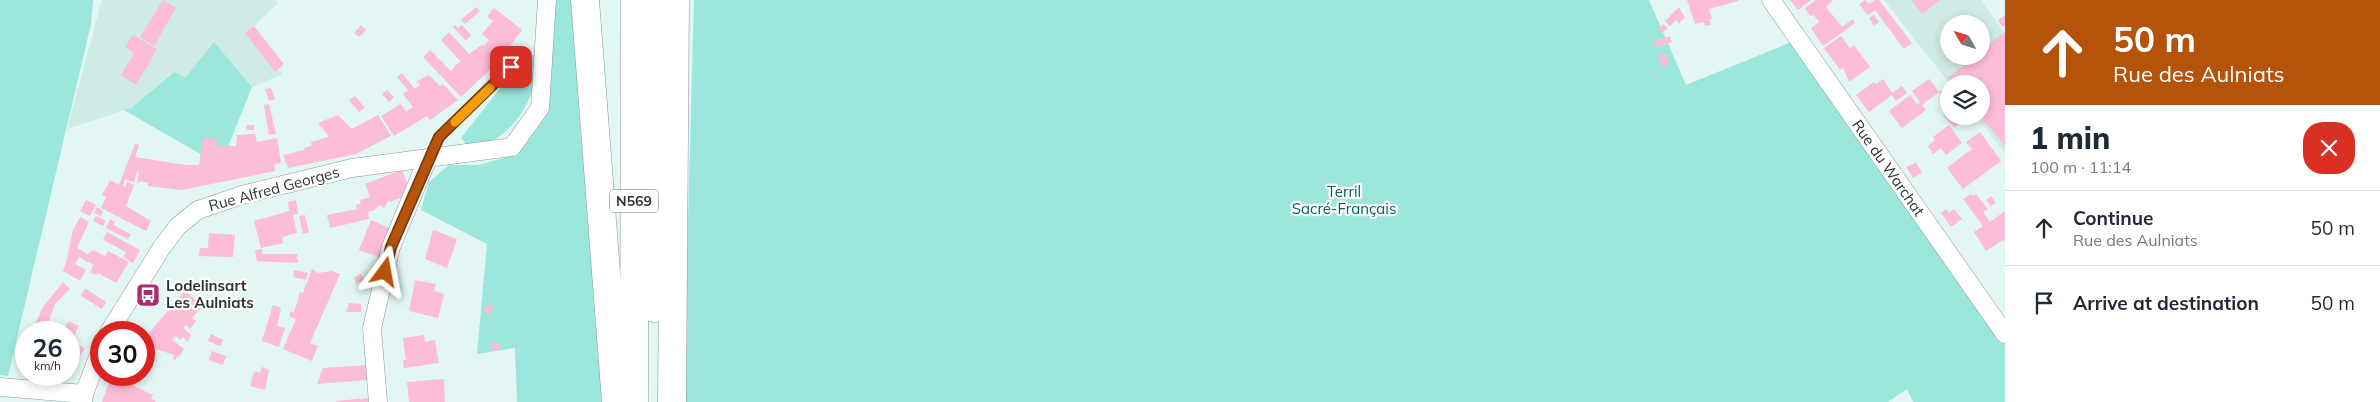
<!DOCTYPE html>
<meta charset="utf-8">
<style>
body{margin:0;font-family:Mulish,sans-serif;background:#f6f6f7;color:#1f2937;height:100vh;display:flex;flex-direction:column;font-size:19px;white-space:nowrap}
*{box-sizing:border-box;margin:0}
p{font-size:16px;color:#747a83}
.icon{flex:none;width:28px;height:28px;fill:none;stroke:currentColor;stroke-width:2;stroke-linecap:round;stroke-linejoin:round}
.map{position:relative;flex:1;overflow:hidden}
.panel{display:flex;flex-direction:column;background:#fff;width:375px}
.panel>*{flex:none}
.top-card{background:#b45309;color:#fff;overflow:hidden}
.needle{width:32px;rotate:309deg}
.tools{position:absolute;left:1940px;top:15px;display:grid;gap:10px}
.tools a{display:grid;place-items:center;width:50px;height:50px;border-radius:50%;background:#fff;box-shadow:0 2px 8px #0003;font-size:25px}
.speed{position:absolute;left:15px;top:321px;display:flex;gap:10px;font-size:25px;font-weight:700;text-align:center}
.speed>*{display:grid;place-content:center;width:65px;height:65px;border-radius:50%;background:#fff;box-shadow:0 2px 8px #0003;line-height:1}
.speed small{font-size:12px;font-weight:400}
.speed .limit{border:8px solid #d22;background:#fff;color:#111}
.pin{position:absolute;display:grid;place-items:center;width:42px;height:42px;color:#fff;margin:-21px;border-radius:10px;box-shadow:0 2px 8px #0006}
.me{position:absolute;width:55px;margin:-28px;rotate:13deg;stroke-linejoin:round;filter:drop-shadow(0 0 4px #0008)}
.turn{display:flex;align-items:center;gap:18px;height:105px;padding:0 25px;font-size:22px}
.turn .icon{width:65px;height:65px;stroke-width:2.5}
.turn b{display:block;font-size:35px;line-height:42px}
.round{display:grid;place-items:center;flex:none;width:52px;height:52px;border-radius:20px;background:#f6f6f7}
.headline{display:flex;align-items:center;justify-content:space-between;height:85px;padding:0 25px}
h1{font-size:30px;font-weight:800;line-height:38px}
ul{padding:0;list-style:none}
li{display:flex;align-items:center;gap:15px;height:75px;padding:0 25px;border-top:1px solid #e0e1e3}
li div{flex:1}
li b{display:block;font-size:19px}
li em{font-style:normal}
main{display:flex;flex:1;min-height:0}
.map>svg:first-child{display:block}
.built{fill:#cfebe6;fill-rule:evenodd}
.green{fill:#9ce7dc}
.building{fill:#fdbcd7}
.lines{fill:none;stroke-linecap:round;stroke-linejoin:round}
.lane-casing{stroke:#889b98;stroke-width:10}
.street-casing{stroke:#889b98;stroke-width:19}
.highway-casing{stroke:#889b98;stroke-width:29}
.lane{stroke:#fff;stroke-width:9}
.street{stroke:#fff;stroke-width:18}
.highway{stroke:#fff;stroke-width:28}
.route-casing{stroke:#753606;stroke-width:12}
.route{stroke:#b45309;stroke-width:9}
.slow{stroke:#f59e0b;stroke-width:9}
.labels{text-anchor:middle;stroke-width:4.5;stroke-linejoin:round;paint-order:stroke}
.shield{fill:#fefefe;stroke:#6b7170;stroke-width:1}
.shield-label{font-size:14px;font-weight:bold;fill:#2c3433}
.street-label{font-size:15px;fill:#2c3433;stroke:#fefefe}
.park-label{font-size:15px;fill:#01645b;stroke:#fefefe}
.poi-label{font-size:15px;font-weight:bold;fill:#2c3433;stroke:#fefefe;text-anchor:start}
</style>
<main>
<div class="map">
<svg width="2005" height="402" viewBox="0 0 2005 402">
<rect width="100%" height="100%" fill="#e2f6f3"/>
<g class="built">
<polygon points="102,0 275,0 278,3 247,33 283,74 252,87 214,43 185,79 173,72 131,108 67,129"/>
<path d="M1884 0H1981L2005 34V153L1976 116H1981V84H1950ZM1949 24H1981V56H1949Z"/>
</g>
<g class="green">
<polygon points="0,0 93,0 91,24 8,376 0,375"/>
<polygon points="554,0 574,0 581,138 607,361 609,402 517,402 515,348 477,354 487,244 421,210 429,182 449,165 479,165 504,158 536,130 550,71"/>
<polygon points="694,0 1649,0 1686,85 1799,39 2005,334 2005,402 1913,402 1907,389 1888,402 683,402"/>
<polygon points="214,42 252,87 227,149 202,155 124,110 131,108 174,72 185,78"/>
<path d="M528 53 535 56C544 91 508 148 469 147L461 138Z"/>
</g>
<g class="building">
<polygon points="163,0 176,8 154,46 140,37"/>
<polygon points="1687,0 1738,0 1738,1 1709,9 1712,19 1709,19 1711,25 1705,26 1704,22 1695,24"/>
<polygon points="1790,0 1811,0 1798,10"/>
<polygon points="1816,0 1833,0 1826,7 1842,27 1853,19 1855,23 1823,46 1811,28 1819,22 1814,15 1810,16 1805,8"/>
<polygon points="1865,0 1869,4 1875,0 1879,0 1912,43 1904,49 1875,10 1868,15 1859,4"/>
<polygon points="1911,0 1940,0 1922,14"/>
<polygon points="476,7 480,11 465,24 461,20"/>
<polygon points="1679,7 1685,18 1679,23 1676,20 1670,26 1665,21"/>
<polygon points="494,8 522,30 499,61 461,97 423,57 430,50 451,71 460,61 441,40 449,32 469,54 483,44 484,46 489,40 482,34 493,21 487,17"/>
<polygon points="1874,15 1879,22 1874,26 1869,18"/>
<polygon points="2005,15 2005,25 2002,27 1998,20"/>
<polygon points="1663,24 1668,28 1662,33 1658,29"/>
<polygon points="361,25 366,30 359,37 354,33"/>
<polygon points="455,25 458,28 462,25 471,35 466,41 453,27"/>
<polygon points="254,26 284,64 275,72 245,33"/>
<polygon points="2003,33 2005,35 2005,146 1980,116 1981,84 1953,84 1948,78 1975,56 1981,56 1981,51"/>
<polygon points="133,35 157,49 136,85 121,75 134,53 125,47"/>
<polygon points="1670,36 1672,42 1656,48 1654,42"/>
<polygon points="1841,36 1850,48 1854,45 1870,67 1849,82 1843,68 1840,70 1824,48"/>
<polygon points="1665,53 1670,64 1662,67 1658,56"/>
<polygon points="402,73 415,89 420,85 417,81 429,75 440,86 443,84 458,100 430,120 427,116 422,119 394,136 381,116 401,104 406,112 413,107 403,94 408,90 397,77"/>
<polygon points="1883,79 1892,93 1902,86 1907,93 1896,101 1892,95 1869,112 1856,95 1874,82 1876,84"/>
<polygon points="1929,79 1939,92 1946,88 1949,92 1949,106 1939,92 1922,105 1926,110 1902,128 1889,111 1910,95 1918,105 1920,102 1912,91"/>
<polygon points="271,88 275,99 269,101 265,89"/>
<polygon points="387,90 394,97 389,102 382,94"/>
<polygon points="355,96 365,108 359,112 349,100"/>
<polygon points="269,104 276,134 269,135 264,105"/>
<polygon points="1949,110 1949,116 1964,116 1966,119 1954,128 1943,115"/>
<polygon points="338,115 352,129 378,115 391,136 356,154 288,168 283,155 305,150 304,148 312,146 311,142 329,137 318,123"/>
<polygon points="247,125 254,125 254,130 246,130"/>
<polygon points="1949,125 1962,143 1946,155 1941,148 1933,154 1928,146 1935,140 1933,137"/>
<polygon points="1980,132 2001,161 1963,189 1947,168 1972,149 1966,142"/>
<polygon points="255,134 257,142 277,138 281,163 274,164 275,171 182,190 148,186 148,183 141,181 137,184 139,173 137,172 134,182 125,179 123,186 125,187 127,182 134,185 126,206 151,221 146,231 101,208 106,197 102,195 110,180 119,185 135,144 139,145 135,157 185,165 199,165 203,138 217,139 216,146 236,146 237,135"/>
<polygon points="1916,163 1922,172 1913,178 1906,167"/>
<polygon points="402,170 408,185 403,197 390,202 389,200 384,208 379,205 375,210 368,212 369,219 330,228 327,215 357,209 356,205 361,203 360,200 370,197 365,184"/>
<polygon points="1971,194 1972,196 1976,194 1988,209 1983,212 1990,222 2005,211 2005,242 2003,240 1986,251 1974,232 1983,226 1963,199"/>
<polygon points="1991,196 1996,203 1991,206 1986,200"/>
<polygon points="86,200 96,205 90,216 80,211"/>
<polygon points="296,200 298,214 293,215 297,233 282,237 283,243 261,248 254,221 289,211 288,202"/>
<polygon points="97,207 103,211 101,216 94,213"/>
<polygon points="1946,209 1949,213 1954,209 1962,219 1951,227 1941,213"/>
<polygon points="305,215 309,232 303,234 299,216"/>
<polygon points="96,216 106,221 103,226 93,221"/>
<polygon points="80,217 89,222 77,248 87,254 93,250 105,256 108,251 129,262 116,283 98,273 97,275 90,272 94,265 79,257 75,264 86,270 80,281 63,271 67,259 73,230"/>
<polygon points="110,219 115,222 113,225 131,234 128,239 106,228"/>
<polygon points="371,220 390,228 379,257 359,250"/>
<polygon points="433,230 457,239 447,268 425,259"/>
<polygon points="107,232 140,250 133,263 123,257 126,252 103,240"/>
<polygon points="209,233 235,235 233,257 199,256 200,248 208,248"/>
<polygon points="262,249 263,254 297,254 298,263 257,261 255,250"/>
<polygon points="312,269 318,273 332,271 340,274 310,343 318,346 312,361 283,349 296,319 289,316 291,311 294,313 300,292 303,293"/>
<polygon points="294,270 308,273 306,280 293,277"/>
<polygon points="361,274 364,280 356,284 354,277"/>
<polygon points="415,280 436,284 434,291 444,294 438,318 409,311"/>
<polygon points="63,282 70,289 55,304 46,329 35,325 43,307"/>
<polygon points="85,288 106,302 102,309 81,296"/>
<polygon points="185,291 203,306 192,318 196,321 194,324 190,329 186,325 183,328 191,335 188,342 183,337 180,340 176,336 172,340 184,349 179,357 177,356 176,360 173,359 174,355 150,347 148,354 144,353 144,339"/>
<polygon points="349,303 361,304 361,312 346,312"/>
<polygon points="273,305 281,308 277,326 285,328 279,347 262,341"/>
<polygon points="486,305 493,306 491,314 484,312"/>
<polygon points="68,321 79,326 71,342 85,348 69,374 69,332 64,332"/>
<polygon points="211,334 223,340 220,346 208,341"/>
<polygon points="424,335 425,342 435,340 439,363 404,368 403,360 406,360 403,338"/>
<polygon points="490,343 499,343 500,350 492,351"/>
<polygon points="26,350 26,363 22,362"/>
<polygon points="212,351 226,356 223,365 209,360"/>
<polygon points="366,365 367,380 317,384 323,368"/>
<polygon points="262,367 269,370 265,390 250,386 254,371 260,373"/>
<polygon points="112,375 123,381 126,375 138,380 134,386 153,395 151,398 156,402 102,402"/>
<polygon points="444,379 445,402 409,402 407,382"/>
<polygon points="368,398 368,402 336,402 336,401"/>
</g>
<g class="lines">
<g class="lane-casing">
<polyline id="lane" points="428,158 439,137 523,55"/>
</g>
<g class="street-casing">
<g id="street">
<polyline points="1771,0 2005,334"/>
<polyline points="109,332 162,247 178,226 198,210 242,195 352,168 512,147 540,108 547,0"/>
<polyline points="0,387 84,394"/>
<polyline points="83,402 84,394 101,349"/>
<polyline points="378,402 372,328 391,247 428,158"/>
</g>
</g>
<g class="highway-casing">
<g id="highway">
<polyline points="585,0 616,402"/>
<polyline points="654,308 655,0"/>
<polyline points="634,402 635,0"/>
<polyline points="672,402 675,0"/>
</g>
</g>
<use href="#lane" class="lane"/>
<use href="#street" class="street"/>
<use href="#highway" class="highway"/>
</g>
<g class="lines">
<g class="route-casing">
<polyline id="route" points="385,272 391,247 439,137 511,67"/>
</g>
<use href="#route" class="route"/>
<polyline class="slow" points="455,122 490,88"/>
</g>
<defs>
<g id="bus-square" transform="scale(1.25)"><rect x="-9" y="-9" width="18" height="18" rx="4" fill="#ad2971" stroke="#fefefe"/><path d="M-5-6H5V4H4V6H2V4H-2V6H-4V4H-5ZM-3.5-4V0h7V-4ZM-3.5 1.2v1.5H-2V1.2ZM2 1.2v1.5H3.5V1.2Z" fill="#fff"/></g>
</defs>
<g fill-rule="evenodd">
<use href="#bus-square" x="148" y="295"/>
</g>
<g class="labels">
<rect class="shield" x="610" y="189.5" width="48" height="23" rx="4"/>
<g class="shield-label">
<text x="634" y="206">N569</text>
</g>
<g class="street-label">
<text transform="translate(1888 168) rotate(55)" y="5">Rue du Warchat</text>
<text transform="translate(274 189) rotate(-15)" y="5">Rue Alfred Georges</text>
</g>
<g class="park-label">
<text x="1344" y="197">Terril<tspan x="1344" dy="17">Sacré-Français</tspan></text>
</g>
<g class="poi-label">
<text x="166" y="291">Lodelinsart<tspan x="166" dy="17">Les Aulniats</tspan></text>
</g>
</g>
</svg>
<div class="tools">
<a><svg class="needle" viewBox="-14 -14 28 28"><path d="M0-13l5 13h-10z" fill="#e53935"/><path d="M0 13l5-13h-10z" fill="#747a83"/></svg></a>
<a><svg class="icon" aria-label="layers" viewBox="0 0 24 24"><path d="M12 4l9 5-9 5-9-5zM3 14l9 5 9-5"/></svg></a>
</div>
<div class="speed"><div>26<small>km/h</small></div><div class="limit">30</div></div>
<div class="pin" style="left:511px;top:67px;background:#d93025"><svg class="icon" aria-label="arrive" viewBox="0 0 24 24"><path d="M6 21V4h12l-3 4 3 4H6"/></svg></div>
<svg class="me" style="left:385px;top:272px" viewBox="-20 -20 40 40"><path d="M0-17L14 15 0 8-14 15z" fill="#b45309" stroke="#fff" stroke-width="4"/></svg>
</div>
<section class="panel">
<div class="top-card">
<div class="turn"><svg class="icon" aria-label="ahead" viewBox="0 0 24 24"><path d="M12 20V5M6 11l6-6 6 6"/></svg><div><b>50 m</b>Rue des Aulniats</div></div>
</div>
<div class="headline"><div><h1>1 min</h1><p>100 m · 11:14</p></div><a class="round" style="background:#d93025;color:#fff"><svg class="icon" aria-label="close" viewBox="0 0 24 24"><path d="M6 6l12 12M18 6L6 18"/></svg></a></div>
<ul>
<li><svg class="icon" aria-label="ahead" viewBox="0 0 24 24"><path d="M12 20V5M6 11l6-6 6 6"/></svg><div><b>Continue</b><p>Rue des Aulniats</p></div><em>50 m</em></li>
<li><svg class="icon" aria-label="arrive" viewBox="0 0 24 24"><path d="M6 21V4h12l-3 4 3 4H6"/></svg><div><b>Arrive at destination</b></div><em>50 m</em></li>
</ul>
</section>
</main>
